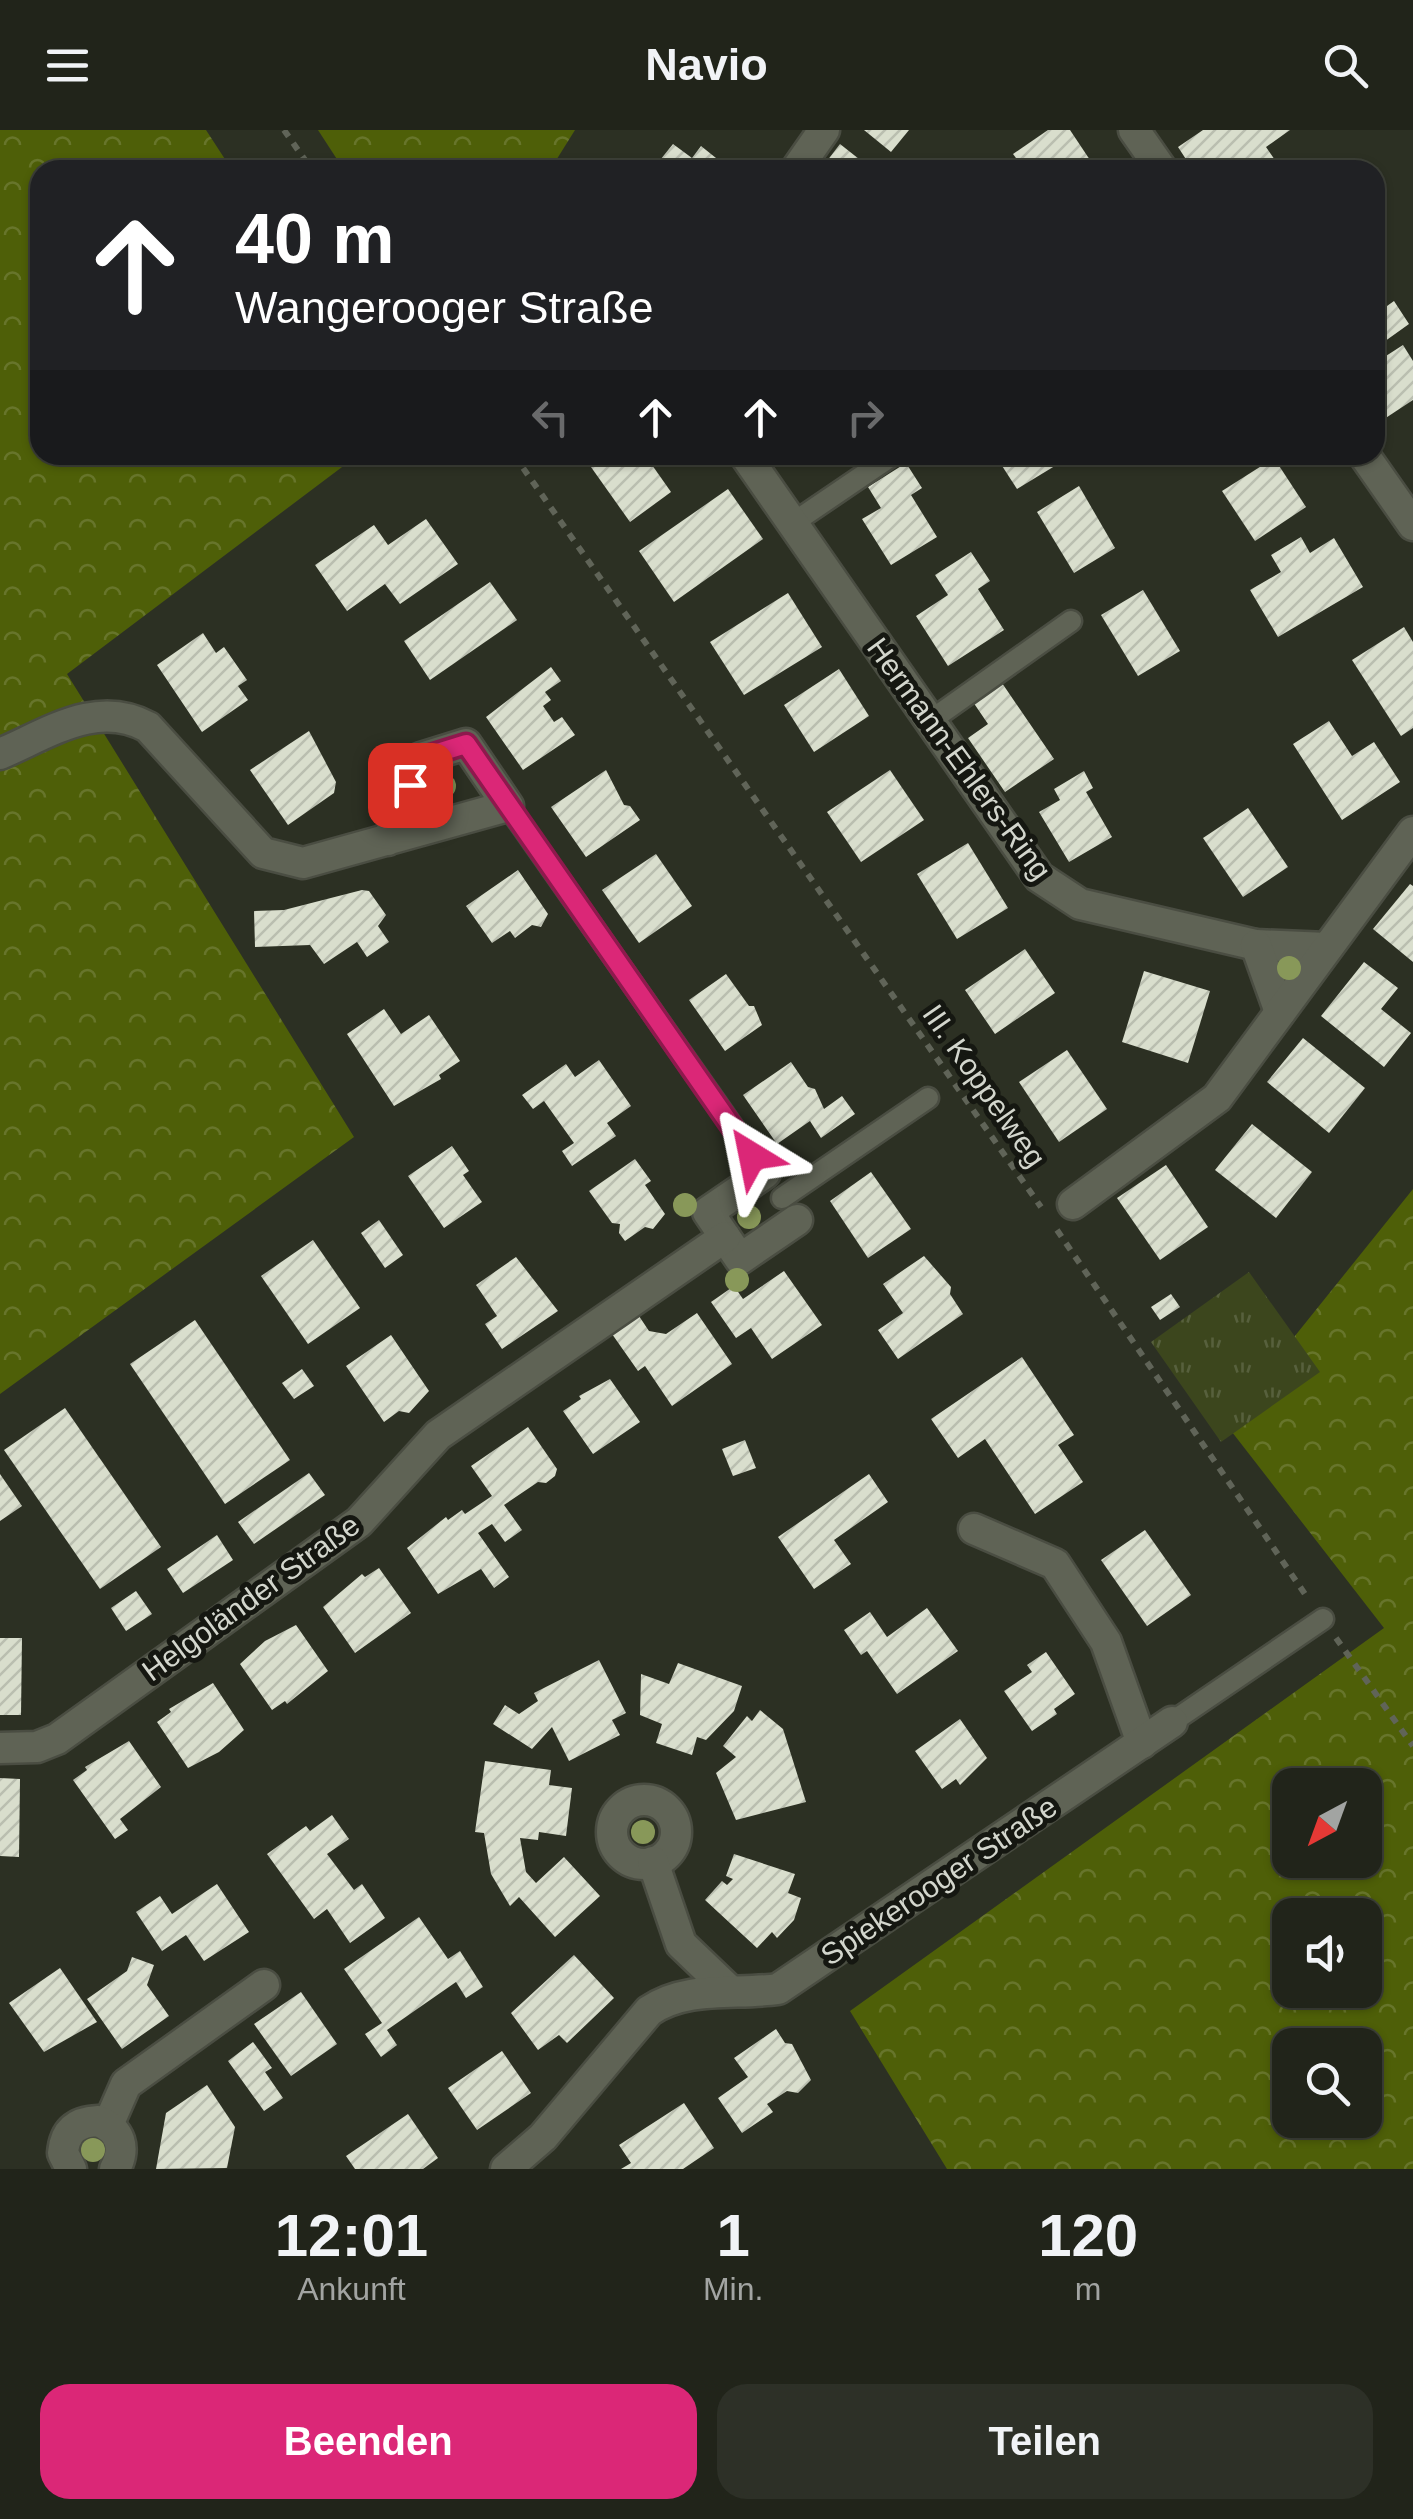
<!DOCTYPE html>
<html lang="de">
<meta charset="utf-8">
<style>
body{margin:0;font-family:Arial,sans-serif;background:#2d3027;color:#f1f3f6;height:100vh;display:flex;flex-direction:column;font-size:38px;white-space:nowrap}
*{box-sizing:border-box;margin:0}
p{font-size:32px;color:#a2a4a2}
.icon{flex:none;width:55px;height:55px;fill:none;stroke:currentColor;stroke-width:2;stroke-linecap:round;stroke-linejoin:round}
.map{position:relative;height:2039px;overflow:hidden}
.panel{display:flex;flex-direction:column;background:#21241a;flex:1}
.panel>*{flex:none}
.hud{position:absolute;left:30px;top:30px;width:1355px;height:305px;border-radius:30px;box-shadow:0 2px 8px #0004,0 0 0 2px #3e4139;background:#202124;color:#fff;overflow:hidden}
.needle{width:65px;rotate:221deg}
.controls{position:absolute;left:1272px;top:1638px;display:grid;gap:20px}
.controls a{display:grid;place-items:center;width:110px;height:110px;border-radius:20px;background:#21241a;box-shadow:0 2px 8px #0004,0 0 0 2px #3e4139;font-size:50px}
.pin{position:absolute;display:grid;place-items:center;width:85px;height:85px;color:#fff;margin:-42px;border-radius:20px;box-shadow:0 5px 15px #0006}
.me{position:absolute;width:110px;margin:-55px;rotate:325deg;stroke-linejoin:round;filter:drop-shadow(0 0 8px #0008)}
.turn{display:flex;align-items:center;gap:35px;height:210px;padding:0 40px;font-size:45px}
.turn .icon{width:130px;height:130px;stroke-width:2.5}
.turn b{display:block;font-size:70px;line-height:85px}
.lanes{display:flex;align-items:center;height:95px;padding:0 40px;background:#0003;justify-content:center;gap:50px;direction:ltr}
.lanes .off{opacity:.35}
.eta{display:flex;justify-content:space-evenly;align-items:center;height:170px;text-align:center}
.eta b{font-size:60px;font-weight:800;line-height:70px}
.primary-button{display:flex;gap:20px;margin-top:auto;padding:20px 40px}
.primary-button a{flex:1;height:115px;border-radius:30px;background:#db2777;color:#fff;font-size:40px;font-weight:800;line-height:115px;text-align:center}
.primary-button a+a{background:#2d3027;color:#f1f3f6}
header{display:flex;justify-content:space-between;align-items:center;height:130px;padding:0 40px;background:#21241a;font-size:45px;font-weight:800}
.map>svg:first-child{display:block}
.forest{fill:url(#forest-crowns);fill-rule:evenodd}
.park{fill:url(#park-tufts)}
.building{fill:url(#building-hatch)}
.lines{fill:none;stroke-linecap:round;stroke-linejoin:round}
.service-casing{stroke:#4a4d42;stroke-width:25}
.minor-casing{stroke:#4a4d42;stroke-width:35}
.path{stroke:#606458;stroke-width:6;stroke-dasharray:8 8;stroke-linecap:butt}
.service{stroke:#5f6355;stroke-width:20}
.minor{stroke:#5f6355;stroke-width:30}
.tree{fill:#889859}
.route-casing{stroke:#8e194d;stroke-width:25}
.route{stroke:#db2777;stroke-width:18}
.labels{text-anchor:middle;stroke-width:10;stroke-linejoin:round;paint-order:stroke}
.street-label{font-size:30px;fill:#d3d6cd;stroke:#151711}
</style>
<header><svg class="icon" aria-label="menu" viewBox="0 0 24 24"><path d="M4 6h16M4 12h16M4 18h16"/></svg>Navio<svg class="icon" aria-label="search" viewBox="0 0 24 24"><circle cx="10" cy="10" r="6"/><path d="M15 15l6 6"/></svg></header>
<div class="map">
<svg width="1413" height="2039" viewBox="0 0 1413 2039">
<defs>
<pattern id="forest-crowns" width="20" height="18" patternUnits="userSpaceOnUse" patternTransform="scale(2.5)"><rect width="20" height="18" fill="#4e5f08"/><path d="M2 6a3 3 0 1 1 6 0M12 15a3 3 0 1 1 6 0" fill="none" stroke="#67752b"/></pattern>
<pattern id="park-tufts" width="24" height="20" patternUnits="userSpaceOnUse" patternTransform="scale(2.5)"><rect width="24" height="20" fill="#3c461d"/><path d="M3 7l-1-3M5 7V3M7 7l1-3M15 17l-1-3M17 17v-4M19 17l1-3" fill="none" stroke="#57603d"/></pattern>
<pattern id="building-hatch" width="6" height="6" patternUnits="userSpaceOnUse" patternTransform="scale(2.5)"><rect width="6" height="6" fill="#d9decd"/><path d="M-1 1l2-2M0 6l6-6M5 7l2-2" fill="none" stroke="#babeb0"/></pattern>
</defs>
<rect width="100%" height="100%" fill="#2c3023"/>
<g class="forest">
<polygon points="0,0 206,0 232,40 40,40 40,325 358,325 67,544 354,1007 0,1264"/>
<polygon points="318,0 575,0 550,40 344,40"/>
<path d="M1413 1059V2039H947L850 1881 1384 1498 1225 1293ZM1290 1655H1365V1730H1290ZM1290 1785H1365V1860H1290ZM1290 1915H1365V1990H1290Z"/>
</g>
<polygon class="park" points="1249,1142 1320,1242 1221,1312 1151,1212"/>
<g class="building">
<polygon points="864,0 909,0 891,22"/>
<polygon points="1048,0 1070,0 1092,33 1081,40 1025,40 1013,24"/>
<polygon points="1203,0 1290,0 1266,17 1279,36 1274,40 1193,40 1178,17"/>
<polygon points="673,14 692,28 701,16 726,36 723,40 652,40"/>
<polygon points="840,14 873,40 820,40"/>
<polygon points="1394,171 1409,194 1381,214 1375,206 1375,174 1380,181"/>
<polygon points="1403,215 1413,231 1413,270 1375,295 1375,233"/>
<polygon points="594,325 645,325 671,362 630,392 586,330"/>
<polygon points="995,325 1059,325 1063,331 1017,359"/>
<polygon points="1274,328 1306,377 1255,411 1222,361"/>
<polygon points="906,333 922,358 911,365 937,407 891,435 862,389 881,378 868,357"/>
<polygon points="1079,356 1115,418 1074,443 1037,382"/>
<polygon points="728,359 763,409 674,472 639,421"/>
<polygon points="426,389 458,434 400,474 385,454 347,481 315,435 374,395 388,415"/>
<polygon points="1301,407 1310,423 1334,408 1363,457 1278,507 1250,460 1281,442 1271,425"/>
<polygon points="971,422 990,451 978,459 1004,500 948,536 916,486 948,465 935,445"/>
<polygon points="490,452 517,490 430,550 404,511"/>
<polygon points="1143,460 1180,521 1138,546 1101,485"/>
<polygon points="788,463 822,517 744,565 710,512"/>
<polygon points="1404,497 1413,512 1413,598 1401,606 1352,530"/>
<polygon points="203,503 216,523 224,517 247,550 238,556 248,570 202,602 157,535"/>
<polygon points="551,537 561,551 545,562 551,570 543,576 554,592 562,587 575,605 523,640 486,587"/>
<polygon points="839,539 869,586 814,622 784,575"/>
<polygon points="1002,553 1054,629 1005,662 968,608 988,594 973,572"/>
<polygon points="1329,591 1352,626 1374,612 1400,652 1342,690 1293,614"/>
<polygon points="309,601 336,652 334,663 288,695 250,640"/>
<polygon points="606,640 624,675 630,676 640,690 586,727 551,677"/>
<polygon points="890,640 924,690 861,732 827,682"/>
<polygon points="1084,641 1093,658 1086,662 1112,707 1069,732 1039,682 1060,670 1054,659"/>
<polygon points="1248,678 1288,737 1243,767 1203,708"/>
<polygon points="968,713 1008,778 957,809 917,744"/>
<polygon points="656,724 692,776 639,813 602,760"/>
<polygon points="518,740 548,784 541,797 532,795 515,808 510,801 492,813 466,776"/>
<polygon points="1410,754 1413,756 1413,832 1373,799"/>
<polygon points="362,760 369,761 386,785 378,796 389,812 367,827 357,812 324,834 310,815 255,817 254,781 284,780"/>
<polygon points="1025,819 1055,863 995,904 965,860"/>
<polygon points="1364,832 1398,858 1381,879 1411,903 1384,937 1321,886"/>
<polygon points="1144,841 1210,861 1188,933 1122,912"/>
<polygon points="726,844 749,876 754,876 762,895 725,921 689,870"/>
<polygon points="384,879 401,904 429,885 460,931 439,945 441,949 394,976 347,904"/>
<polygon points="1303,908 1365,958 1329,1003 1267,952"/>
<polygon points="1067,920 1107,979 1059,1012 1019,952"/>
<polygon points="599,930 631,976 607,993 616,1006 572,1036 562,1021 574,1013 544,971 533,979 522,965 566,934 575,947"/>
<polygon points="791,932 808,957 815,959 824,979 842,966 855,984 821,1008 810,991 777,1014 743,965"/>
<polygon points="1252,994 1312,1042 1276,1088 1215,1040"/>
<polygon points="452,1016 469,1041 463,1045 482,1072 444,1098 408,1046"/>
<polygon points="635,1029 651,1051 645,1055 665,1084 653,1099 645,1097 625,1111 619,1103 620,1094 612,1093 589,1061"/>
<polygon points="1166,1035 1208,1097 1160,1130 1117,1068"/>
<polygon points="871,1042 911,1099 868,1128 830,1071"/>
<polygon points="379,1090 403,1125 385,1138 361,1103"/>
<polygon points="313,1110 360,1178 308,1214 261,1146"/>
<polygon points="924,1126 951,1157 950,1164 963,1184 898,1229 878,1200 903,1183 883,1154"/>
<polygon points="516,1127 558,1181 502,1219 485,1194 497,1186 476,1155"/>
<polygon points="784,1141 822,1195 772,1229 751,1198 736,1208 711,1172 734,1156 743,1169"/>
<polygon points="1171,1164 1180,1177 1160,1190 1151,1177"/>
<polygon points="697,1183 732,1234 672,1276 645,1236 638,1241 612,1204 639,1186 649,1201 666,1204"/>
<polygon points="195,1190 290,1330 225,1374 130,1234"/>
<polygon points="391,1205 429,1261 409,1283 399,1281 384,1292 346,1236"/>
<polygon points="1022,1227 1074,1305 1058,1315 1083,1352 1035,1384 985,1309 958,1328 931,1289"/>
<polygon points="302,1239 314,1256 294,1269 282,1253"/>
<polygon points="610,1249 640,1292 593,1324 563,1281 581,1269 579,1266"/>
<polygon points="65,1278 161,1417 100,1459 4,1320"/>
<polygon points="528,1297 557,1339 555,1346 546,1353 538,1352 504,1375 522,1400 505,1412 492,1394 478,1403 509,1447 494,1458 481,1439 438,1464 407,1418 446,1387 448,1390 462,1380 465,1384 492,1366 471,1336"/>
<polygon points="745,1310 756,1338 733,1346 722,1319"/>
<polygon points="309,1343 325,1365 254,1414 238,1392"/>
<polygon points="0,1344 22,1376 0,1391"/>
<polygon points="869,1344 888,1372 834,1410 851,1434 814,1459 778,1407"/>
<polygon points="1145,1400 1191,1465 1147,1496 1101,1430"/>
<polygon points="217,1405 233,1430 183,1463 167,1439"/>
<polygon points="379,1438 411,1483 355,1523 323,1477 362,1444 365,1447"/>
<polygon points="136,1461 152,1484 126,1501 111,1478"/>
<polygon points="927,1478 958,1521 897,1564 867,1521 861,1525 844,1500 870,1482 887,1507"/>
<polygon points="296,1495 328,1541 287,1574 285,1571 272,1580 240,1534 265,1511"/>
<polygon points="0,1508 22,1508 21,1585 0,1585"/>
<polygon points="1046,1522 1075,1564 1054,1579 1057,1584 1032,1601 1004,1561 1032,1542 1027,1535"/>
<polygon points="599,1530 626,1583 612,1590 620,1605 569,1631 552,1597 532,1619 493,1594 505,1575 519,1584 538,1571 534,1563"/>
<polygon points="678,1533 742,1556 734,1581 706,1610 697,1607 692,1625 656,1613 662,1594 640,1585 641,1544 669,1554"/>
<polygon points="213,1553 244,1600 219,1622 188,1638 157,1592 171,1582 169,1579"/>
<polygon points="760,1580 783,1599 806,1672 736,1690 716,1643 736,1627 723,1616 747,1586 752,1591"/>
<polygon points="960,1589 987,1628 960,1655 956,1649 942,1659 915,1621"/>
<polygon points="129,1611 161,1657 120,1689 128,1700 115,1709 73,1650 87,1640 85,1637"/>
<polygon points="485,1631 551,1640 549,1655 572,1658 566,1706 539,1702 538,1710 520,1708 526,1742 536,1753 564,1727 600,1766 555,1807 519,1767 510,1776 491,1744 484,1703 475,1702"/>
<polygon points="0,1648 20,1649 19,1727 0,1726"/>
<polygon points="332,1685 349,1709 327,1724 354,1760 362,1754 385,1788 350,1813 327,1779 314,1789 267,1724 306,1696 310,1701"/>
<polygon points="734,1724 795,1744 788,1763 801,1768 794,1790 777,1808 772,1802 757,1818 705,1770 722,1751 727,1755 733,1749 726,1746"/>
<polygon points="217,1754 249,1802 204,1831 186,1805 162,1821 136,1782 160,1766 172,1784"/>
<polygon points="419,1787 448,1829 460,1821 483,1857 466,1868 456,1852 387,1900 397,1915 381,1927 365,1904 382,1893 344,1839"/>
<polygon points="574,1825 614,1868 567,1913 559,1905 538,1920 511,1883"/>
<polygon points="132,1827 154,1835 147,1855 169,1886 122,1919 87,1869 127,1841"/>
<polygon points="60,1838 97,1892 44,1922 9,1873"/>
<polygon points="301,1862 337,1914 291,1946 254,1894"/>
<polygon points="776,1899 785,1913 792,1914 811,1950 798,1963 787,1961 767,1974 773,1982 742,2003 718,1968 748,1947 734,1928"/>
<polygon points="253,1912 272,1938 265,1942 283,1968 264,1981 228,1931"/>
<polygon points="502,1921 531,1963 477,2000 448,1958"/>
<polygon points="207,1955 235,1997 227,2038 156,2039 166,1983"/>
<polygon points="684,1973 714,2018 683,2039 621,2039 631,2033 619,2015"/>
<polygon points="408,1984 438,2028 423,2039 355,2039 346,2026"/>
</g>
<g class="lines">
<g class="service-casing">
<g id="service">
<polyline points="793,393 893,325"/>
<polyline points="930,591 1071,491"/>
<polyline points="508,676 765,1043"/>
<polyline points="782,1068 928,968"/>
<polyline points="1172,1592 1323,1489"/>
</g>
</g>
<g class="minor-casing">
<g id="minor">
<polyline points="1134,0 1162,40"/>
<polyline points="796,40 824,0"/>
<polyline points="745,325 1039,747 1080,774 1256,815 1327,818"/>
<polyline points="1364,325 1413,395"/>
<path d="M0 624C49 603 97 569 148 597L263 723 303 733 508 676 466 614 421 628 388 710"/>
<polyline points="1256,815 1280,882"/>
<polyline points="765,1043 708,1082 740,1129 797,1090"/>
<polyline points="1073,1074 1217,968 1413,702"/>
<polyline points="974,1399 1055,1434 1106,1512 1142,1613"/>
<polyline points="0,1618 37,1617 57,1609 359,1392 438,1305 725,1107"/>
<circle cx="644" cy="1702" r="32"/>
<polyline points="653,1732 681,1814 727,1858"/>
<polyline points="108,1995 126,1954 264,1855"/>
<path d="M71 2039 63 2023C65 2001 76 1992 98 1991 121 2000 126 2018 115 2039"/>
<path d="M506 2039 543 2007 649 1881C687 1855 736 1865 778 1859L1172 1592"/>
</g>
</g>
<g class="path">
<polyline points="284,0 312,40"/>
<polyline points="514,325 1041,1077"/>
<polyline points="1057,1100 1309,1470"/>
<polyline points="1336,1508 1413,1616"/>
</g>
<use href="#service" class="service"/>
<use href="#minor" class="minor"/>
</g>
<g class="tree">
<circle cx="444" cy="656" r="12"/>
<circle cx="1289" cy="838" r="12"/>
<circle cx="685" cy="1075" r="12"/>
<circle cx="749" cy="1087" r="12"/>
<circle cx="737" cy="1150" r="12"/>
<circle cx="643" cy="1702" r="12"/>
<circle cx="93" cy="2020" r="12"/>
</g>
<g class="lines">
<g class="route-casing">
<polyline id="route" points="410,655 421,628 466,614 752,1026"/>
</g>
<use href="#route" class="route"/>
</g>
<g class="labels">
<g class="street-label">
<text transform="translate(959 629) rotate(54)" y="10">Hermann-Ehlers-Ring</text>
<text transform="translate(984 956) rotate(55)" y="10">III. Koppelweg</text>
<text transform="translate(251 1468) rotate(-36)" y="10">Helgoländer Straße</text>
<text transform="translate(939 1751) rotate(-34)" y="10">Spiekerooger Straße</text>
</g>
</g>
</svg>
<div class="controls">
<a><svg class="needle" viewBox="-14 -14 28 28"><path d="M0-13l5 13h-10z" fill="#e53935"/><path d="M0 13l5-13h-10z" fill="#a2a4a2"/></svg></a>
<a><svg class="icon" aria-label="sound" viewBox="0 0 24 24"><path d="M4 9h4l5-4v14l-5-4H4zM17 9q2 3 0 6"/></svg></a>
<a><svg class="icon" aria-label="search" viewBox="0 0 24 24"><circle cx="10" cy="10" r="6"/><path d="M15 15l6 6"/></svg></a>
</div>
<div class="pin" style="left:410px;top:655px;background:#d93025"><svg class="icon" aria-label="arrive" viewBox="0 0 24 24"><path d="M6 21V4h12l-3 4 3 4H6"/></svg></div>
<svg class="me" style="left:752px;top:1026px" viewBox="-20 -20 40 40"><path d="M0-17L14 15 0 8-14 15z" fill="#db2777" stroke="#fff" stroke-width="4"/></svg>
<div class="hud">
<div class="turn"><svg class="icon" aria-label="ahead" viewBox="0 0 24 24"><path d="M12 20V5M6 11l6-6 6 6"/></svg><div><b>40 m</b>Wangerooger Straße</div></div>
<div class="lanes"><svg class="icon off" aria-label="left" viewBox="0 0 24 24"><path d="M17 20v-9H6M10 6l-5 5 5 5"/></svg><svg class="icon" aria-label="ahead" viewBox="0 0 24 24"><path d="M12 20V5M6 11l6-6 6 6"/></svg><svg class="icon" aria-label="ahead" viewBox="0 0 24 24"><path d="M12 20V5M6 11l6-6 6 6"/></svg><svg class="icon off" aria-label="right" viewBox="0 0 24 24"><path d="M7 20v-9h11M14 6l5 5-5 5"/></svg></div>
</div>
</div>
<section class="panel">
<div class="eta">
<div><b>12:01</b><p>Ankunft</p></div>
<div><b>1</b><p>Min.</p></div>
<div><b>120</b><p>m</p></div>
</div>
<div class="primary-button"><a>Beenden</a><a>Teilen</a></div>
</section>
